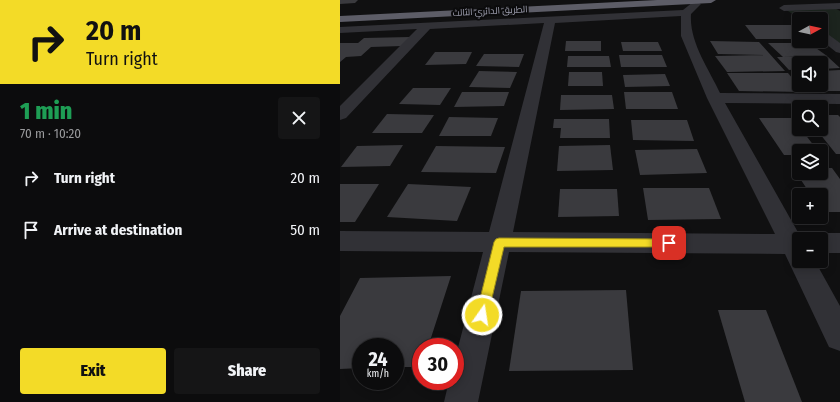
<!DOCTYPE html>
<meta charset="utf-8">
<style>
body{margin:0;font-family:"Fira Sans Condensed",Cairo,sans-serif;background:#151516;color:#f1f3f6;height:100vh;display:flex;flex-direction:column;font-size:15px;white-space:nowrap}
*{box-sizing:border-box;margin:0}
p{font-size:13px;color:#9a9b9d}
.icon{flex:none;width:22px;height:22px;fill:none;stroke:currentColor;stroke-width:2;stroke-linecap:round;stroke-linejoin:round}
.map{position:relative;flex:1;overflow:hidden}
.drawer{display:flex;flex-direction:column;background:#0c0c0d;width:340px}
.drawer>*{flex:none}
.hud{background:#f3db27;color:#111;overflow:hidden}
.needle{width:26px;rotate:82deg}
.fabs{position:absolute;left:452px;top:12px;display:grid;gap:8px}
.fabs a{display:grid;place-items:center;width:36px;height:36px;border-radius:4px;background:#0c0c0d;box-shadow:0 2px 10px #0003,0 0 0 1px #2c2c2e;font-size:20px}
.speed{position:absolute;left:12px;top:338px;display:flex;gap:8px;font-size:20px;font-weight:700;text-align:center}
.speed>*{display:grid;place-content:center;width:52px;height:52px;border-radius:50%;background:#0c0c0d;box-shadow:0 2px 10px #0003,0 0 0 1px #2c2c2e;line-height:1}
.speed small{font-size:10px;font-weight:400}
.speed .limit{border:6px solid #d22;background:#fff;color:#111}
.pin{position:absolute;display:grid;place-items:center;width:34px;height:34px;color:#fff;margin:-17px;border-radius:8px;box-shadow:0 2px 6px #0006}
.me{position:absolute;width:44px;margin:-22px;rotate:13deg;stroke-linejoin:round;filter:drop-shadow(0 0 3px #0008)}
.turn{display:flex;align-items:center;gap:14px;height:84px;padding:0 20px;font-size:18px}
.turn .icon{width:52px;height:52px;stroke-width:2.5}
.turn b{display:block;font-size:28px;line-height:34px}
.round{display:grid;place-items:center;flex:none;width:42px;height:42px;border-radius:4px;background:#151516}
.headline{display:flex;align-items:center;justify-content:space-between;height:68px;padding:0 20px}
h1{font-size:24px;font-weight:800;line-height:30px;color:#1e9e55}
.cta{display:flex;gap:8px;margin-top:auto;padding:8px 20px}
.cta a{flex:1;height:46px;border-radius:4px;background:#f3db27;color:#111;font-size:16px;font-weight:800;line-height:46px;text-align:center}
.cta a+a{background:#151516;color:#f1f3f6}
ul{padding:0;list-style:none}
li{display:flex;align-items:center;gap:12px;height:52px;padding:0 20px}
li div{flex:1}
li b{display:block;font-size:15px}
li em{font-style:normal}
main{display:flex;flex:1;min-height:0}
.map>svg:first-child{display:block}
.green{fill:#1c241e}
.building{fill:#3a3a3e}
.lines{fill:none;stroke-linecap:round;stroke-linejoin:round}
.minor{fill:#313136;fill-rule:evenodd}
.highway{fill:#5d5d67;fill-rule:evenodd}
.route{fill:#f3db27;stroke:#9e8e19}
.labels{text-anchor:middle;stroke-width:4;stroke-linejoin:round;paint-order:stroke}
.far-street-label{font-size:9px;fill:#a1a2b2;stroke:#0b0b0c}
</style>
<main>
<section class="drawer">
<div class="hud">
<div class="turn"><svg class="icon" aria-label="right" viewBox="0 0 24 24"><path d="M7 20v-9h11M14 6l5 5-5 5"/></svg><div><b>20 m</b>Turn right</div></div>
</div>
<div class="headline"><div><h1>1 min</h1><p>70 m · 10:20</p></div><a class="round"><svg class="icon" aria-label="close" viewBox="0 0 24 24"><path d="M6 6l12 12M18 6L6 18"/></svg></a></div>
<ul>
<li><svg class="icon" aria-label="right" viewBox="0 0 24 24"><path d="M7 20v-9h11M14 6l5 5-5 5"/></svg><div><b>Turn right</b></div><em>20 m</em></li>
<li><svg class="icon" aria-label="arrive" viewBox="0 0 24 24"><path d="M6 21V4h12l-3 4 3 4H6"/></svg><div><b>Arrive at destination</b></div><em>50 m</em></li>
</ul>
<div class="cta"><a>Exit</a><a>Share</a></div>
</section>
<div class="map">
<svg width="500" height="402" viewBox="0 0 500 402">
<rect width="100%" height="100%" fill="#101011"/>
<polygon class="green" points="493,7 500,11 500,48 481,33 481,19 460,19 445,9"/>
<g class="building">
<polygon points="0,0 18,0 15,3 0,4"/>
<polygon points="405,25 451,25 459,32 459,39 416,39"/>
<polygon points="70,37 62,46 31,47 21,56 6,57 0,62 0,43 18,43 24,38"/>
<polygon points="226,41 261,41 261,51 225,51"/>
<polygon points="370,41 419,42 445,71 387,72 375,56 428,55 378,54"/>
<polygon points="281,42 318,42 322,51 283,51"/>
<polygon points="428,43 469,43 487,56 443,57"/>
<polygon points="95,52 132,52 126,64 85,65"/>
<polygon points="144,54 184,54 179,67 136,66"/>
<polygon points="279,55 322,55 327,67 281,67"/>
<polygon points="228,56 269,56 271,67 227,67"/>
<polygon points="437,57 488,57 500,68 481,69 481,63 459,63 459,69 449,70"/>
<polygon points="500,70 500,91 471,91 465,85 481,85 481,71"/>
<polygon points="139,71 177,72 170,88 129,87"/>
<polygon points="451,71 459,71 459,79"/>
<polygon points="229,72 262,72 263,86 228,86"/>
<polygon points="387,73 448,73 464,92 399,91"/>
<polygon points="325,74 330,86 285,87 283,75"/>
<polygon points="73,88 111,88 100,105 59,104"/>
<polygon points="122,92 169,92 164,106 114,107"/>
<polygon points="284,92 332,92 338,109 286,109"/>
<polygon points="221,95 272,95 274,109 220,110"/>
<polygon points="47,114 94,115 82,133 32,133"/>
<polygon points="481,115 498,115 500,117 500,154 496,154 476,129 481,129"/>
<polygon points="109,117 158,118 151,136 99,136"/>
<polygon points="419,118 452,118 459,129 461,129 478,151 459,151 459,155 444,155"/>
<polygon points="214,119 269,119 270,138 220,138 221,128 213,128"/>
<polygon points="291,120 347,120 354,141 293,140"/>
<polygon points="63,145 50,166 1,167 17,146"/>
<polygon points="270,145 273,170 217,171 219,146"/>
<polygon points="96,146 165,147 156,173 81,172"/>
<polygon points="357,149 367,173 300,175 295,150"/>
<polygon points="453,168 459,168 459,173 481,173 481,168 492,168 500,179 500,212 482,212 481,210 481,195 471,195"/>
<polygon points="0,184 39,184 15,222 0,222"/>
<polygon points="68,184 131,187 117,221 47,217"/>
<polygon points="303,188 369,188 381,219 308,220"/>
<polygon points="220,189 277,189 279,216 218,217"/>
<polygon points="111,276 88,347 81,347 81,367 55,367 55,347 21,347 21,368 0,369 0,316 20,278"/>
<polygon points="286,290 293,370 169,371 181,291"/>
<polygon points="378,310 426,310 462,402 405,402"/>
</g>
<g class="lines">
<g class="minor">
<path d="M356 1 361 4 351 14C349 42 369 69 380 93L500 94V104L385 103 459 234 468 237 469 239H459V261H475L500 306V351L489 347 445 254 169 252 138 402H104L109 381H115V359L143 252 0 251V231L149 232 204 23 90 29 6 118 0 120V106L77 29 0 33V27L343 10 353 2ZM341 16V36L367 98 435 234 173 232 215 23Z"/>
<polygon points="500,3 500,9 444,11 439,8 444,5"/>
<polygon points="481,31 485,32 500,43 500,53 496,52 481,40"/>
<polygon points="481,233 500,233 500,253 481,253 481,239 471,239 472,236"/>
</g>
<polygon class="highway" points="317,0 376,0 371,3 0,22 0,16"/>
</g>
<polygon class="route" points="159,238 329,239 332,240 334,243 332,246 329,247 164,247 148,315 146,319 142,321 138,319 136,315 154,242 156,239"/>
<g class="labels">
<g class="far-street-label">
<text transform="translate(150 11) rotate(-3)" y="3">الطريق الدائري الثالث</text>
</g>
</g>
</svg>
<div class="fabs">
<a><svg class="needle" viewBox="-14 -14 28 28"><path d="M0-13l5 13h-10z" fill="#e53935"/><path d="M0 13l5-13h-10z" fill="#9a9b9d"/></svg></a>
<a><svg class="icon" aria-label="sound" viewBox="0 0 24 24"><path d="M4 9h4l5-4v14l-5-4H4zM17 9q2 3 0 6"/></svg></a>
<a><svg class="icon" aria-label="search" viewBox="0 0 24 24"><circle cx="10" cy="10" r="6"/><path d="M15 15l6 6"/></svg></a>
<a><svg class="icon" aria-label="layers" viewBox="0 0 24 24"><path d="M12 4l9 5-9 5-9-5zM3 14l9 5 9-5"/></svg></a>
<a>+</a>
<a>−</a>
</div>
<div class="speed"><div>24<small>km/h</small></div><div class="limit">30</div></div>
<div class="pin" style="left:329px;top:243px;background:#d93025"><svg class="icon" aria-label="arrive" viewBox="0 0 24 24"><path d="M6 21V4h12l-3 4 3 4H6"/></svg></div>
<svg class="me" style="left:142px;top:315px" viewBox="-20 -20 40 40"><circle r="17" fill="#f3db27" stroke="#fff" stroke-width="3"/><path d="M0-11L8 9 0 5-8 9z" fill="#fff"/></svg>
</div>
</main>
